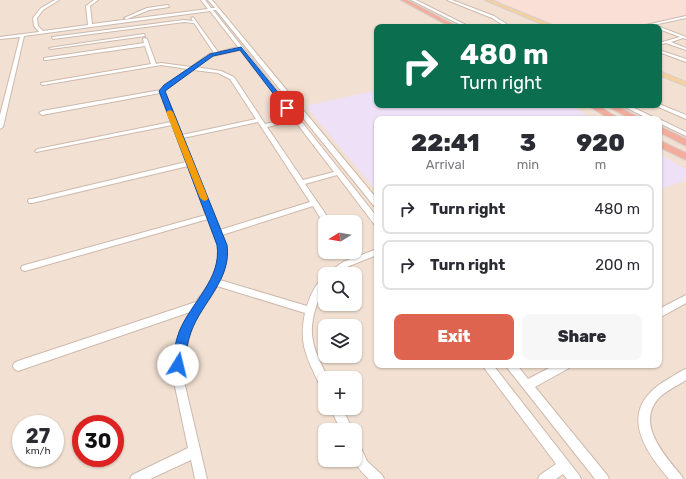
<!DOCTYPE html>
<meta charset="utf-8">
<style>
body{margin:0;font-family:Rubik,sans-serif;background:#f7f7f7;color:#2b2b33;height:100vh;display:flex;flex-direction:column;font-size:15px;white-space:nowrap}
*{box-sizing:border-box;margin:0}
p{font-size:13px;color:#7c7c81}
.icon{flex:none;width:22px;height:22px;fill:none;stroke:currentColor;stroke-width:2;stroke-linecap:round;stroke-linejoin:round}
.map{position:relative;flex:1;overflow:hidden}
.sheet{position:absolute;left:374px;top:116px;width:288px;height:252px;display:flex;flex-direction:column;background:#fff;border-radius:8px;box-shadow:0 1px 3px #0004}
.sheet>*{flex:none}
.top-card{position:absolute;left:374px;top:24px;width:288px;height:84px;border-radius:8px;box-shadow:0 1px 3px #0004;background:#0b6e4f;color:#fff;overflow:hidden}
.needle{width:26px;rotate:259deg}
.tools{position:absolute;left:318px;top:215px;display:grid;gap:8px}
.tools a{display:grid;place-items:center;width:44px;height:44px;border-radius:8px;background:#fff;box-shadow:0 1px 3px #0004;font-size:20px}
.speed{position:absolute;left:12px;top:415px;display:flex;gap:8px;font-size:20px;font-weight:700;text-align:center}
.speed>*{display:grid;place-content:center;width:52px;height:52px;border-radius:50%;background:#fff;box-shadow:0 1px 3px #0004;line-height:1}
.speed small{font-size:10px;font-weight:400}
.speed .limit{border:6px solid #d22;background:#fff;color:#111}
.pin{position:absolute;display:grid;place-items:center;width:34px;height:34px;color:#fff;margin:-17px;border-radius:8px;box-shadow:0 2px 6px #0006}
.me{position:absolute;width:44px;margin:-22px;rotate:9deg;stroke-linejoin:round;filter:drop-shadow(0 0 3px #0008)}
.turn{display:flex;align-items:center;gap:14px;height:84px;padding:0 20px;font-size:18px}
.turn .icon{width:52px;height:52px;stroke-width:2.5}
.turn b{display:block;font-size:28px;line-height:34px}
.eta{display:flex;justify-content:space-evenly;align-items:center;height:68px;text-align:center}
.eta b{font-size:24px;font-weight:800;line-height:28px}
.button{display:flex;gap:8px;margin-top:auto;padding:8px 20px}
.button a{flex:1;height:46px;border-radius:8px;background:#de644f;color:#fff;font-size:16px;font-weight:800;line-height:46px;text-align:center}
.button a+a{background:#f7f7f7;color:#2b2b33}
ul{padding:0;list-style:none}
li{display:flex;align-items:center;gap:12px;height:50px;margin:0 8px 6px;padding:0 12px;border:2px solid #e1e1e2;border-radius:8px}
li div{flex:1}
li b{display:block;font-size:15px}
li em{font-style:normal}
.map>svg:first-child{display:block}
.residential{fill:#f2e1d2;fill-rule:evenodd}
.commercial{fill:#fadfd7}
.education{fill:#ede0f7}
.lines{fill:none;stroke-linecap:round;stroke-linejoin:round}
.minor-casing{stroke:#cdb9ad;stroke-width:2}
.major-casing{stroke:#d7cfcd;stroke-width:2}
.highway-casing{stroke:#d7cfcd;stroke-width:2}
.minor{fill:#fff;fill-rule:evenodd}
.major{fill:#f6cf9f;fill-rule:evenodd}
.highway{fill:#f2ad9d;fill-rule:evenodd}
.route{fill:#1a73e8;stroke:#114b97}
.slow{fill:#f59e0b}
</style>
<div class="map">
<svg width="686" height="479" viewBox="0 0 686 479">
<rect width="100%" height="100%" fill="#fbf0e3"/>
<path class="residential" d="M0 0H686V479H0ZM377 27H659V105H377ZM377 119H659V365H377ZM325 222H355V252H325ZM325 274H355V304H325ZM325 326H355V356H325ZM325 378H355V408H325ZM21 424H55V458H21ZM81 424H115V458H81ZM325 430H355V460H325Z"/>
<polygon class="commercial" points="485,0 686,0 686,18 647,27 551,27"/>
<g class="education">
<polygon points="377,90 377,105 569,105 594,119 377,119 377,192 306,106"/>
<polygon points="659,154 686,169 686,180 659,190"/>
</g>
<g class="lines">
<g class="minor-casing">
<g id="minor">
<path d="M55 0H59L43 10 37 18 38 26 43 31 88 25 86 6 94 0H98L90 6 92 24 208 9 201 0H205L211 8H215L208 0H212L377 199V206H374L216 10H213L377 217V225L374 224 337 175 305 184 331 222H325L324 224 313 206 222 235C228 251 227 265 220 280L307 306C310 297 316 281 325 278 325 291 321 292 317 304 306 335 314 350 328 378H325V389L321 388C308 359 298 346 305 313L217 286C211 297 203 307 197 317 187 336 184 356 183 377L207 479H195L191 460 150 479H130L132 475 188 448 173 377 174 356 177 343 181 329 190 312 18 371 14 369 13 366 14 363 18 361 196 302C208 286 222 267 218 246 216 237 211 228 208 219L25 271 22 270 21 268 22 266 25 265 206 215 188 166 32 203H29L28 201 29 199H32L186 162 172 125 36 152 35 151 38 149 171 122 160 93 42 115 39 113 42 111 161 90 164 86 188 69 161 65 43 85 41 84V83L151 64 145 46 46 60H44V58L144 43 143 39 145 38 147 39 156 64 161 63 191 67 209 54 214 53 194 23 184 22 53 39 52 37 184 20 193 21 191 18 193 17 218 52 238 47 210 11 24 36 3 127 0 129V115L20 37 0 39V37L39 32 34 26 33 18 41 8ZM240 50 293 118 265 124 234 77 221 71 196 67 213 56ZM193 70 218 73 230 79 256 119 182 135 165 92 168 88ZM295 121 334 172 303 180 267 127ZM258 122 310 202 220 230 183 138Z"/>
<polygon points="411,0 416,0 470,27 465,27"/>
<polygon points="447,0 452,0 494,16 511,27 506,27 492,18"/>
<polygon points="168,5 169,7 149,10 127,19 124,18 147,8"/>
<polygon points="686,16 686,18 644,27 637,27"/>
<polygon points="658,27 660,27 686,37 686,39 683,38 671,42 686,48 686,50 666,43 659,45 659,43 680,37 659,29"/>
<polygon points="144,34 145,36 51,49 49,48"/>
<polygon points="659,50 686,59 686,62 659,52"/>
<polygon points="659,104 686,115 686,119 654,105 659,105"/>
<polygon points="621,105 628,105 657,119 649,119"/>
<polygon points="659,119 686,132 686,136 659,123"/>
<polygon points="377,249 377,255 349,266 338,274 328,274 329,272 343,262"/>
<polygon points="686,295 686,303 659,318 659,309"/>
<polygon points="482,365 493,365 579,475 581,479 567,479 563,474 556,479 538,479 540,475 556,464"/>
<polygon points="505,365 517,365 528,379 555,365 570,365 569,368 535,387 607,475 609,479 595,479"/>
<path d="M686 369V380C677 386 665 391 658 399 636 424 665 456 681 475L683 479H669C638 443 619 406 670 378 675 375 680 371 686 369Z"/>
<polygon points="330,408 342,408 353,430 341,430"/>
<path d="M355 442 359 444 367 461 382 475 384 479H369C353 464 355 462 355 442Z"/>
</g>
</g>
<g class="major-casing">
<g id="major">
<polygon points="485,0 491,0 557,27 549,27"/>
<polygon points="659,71 686,82 686,86 659,75"/>
</g>
</g>
<g class="highway-casing">
<g id="highway">
<polygon points="401,0 407,0 458,27 451,27"/>
<polygon points="587,105 597,105 620,119 610,119"/>
<polygon points="605,105 615,105 642,119 631,119"/>
<polygon points="659,126 686,139 686,146 659,132"/>
<polygon points="659,140 686,153 686,160 659,147"/>
</g>
</g>
<use href="#minor" class="minor"/>
<use href="#major" class="major"/>
<use href="#highway" class="highway"/>
</g>
<path class="route" d="M241 47 289 106V109H285L240 50 213 56 165 91 227 245C232 279 202 302 191 332 187 342 186 355 184 365L182 369 178 371 173 369 172 365C174 354 175 342 179 332 191 302 222 279 217 245L159 91 164 85 210 54Z"/>
<polygon class="slow" points="170,110 173,112 208,198 207,200 204,201 200,198 166,112"/>
</svg>
<div class="tools">
<a><svg class="needle" viewBox="-14 -14 28 28"><path d="M0-13l5 13h-10z" fill="#e53935"/><path d="M0 13l5-13h-10z" fill="#7c7c81"/></svg></a>
<a><svg class="icon" aria-label="search" viewBox="0 0 24 24"><circle cx="10" cy="10" r="6"/><path d="M15 15l6 6"/></svg></a>
<a><svg class="icon" aria-label="layers" viewBox="0 0 24 24"><path d="M12 4l9 5-9 5-9-5zM3 14l9 5 9-5"/></svg></a>
<a>+</a>
<a>−</a>
</div>
<div class="speed"><div>27<small>km/h</small></div><div class="limit">30</div></div>
<div class="pin" style="left:287px;top:108px;background:#d93025"><svg class="icon" aria-label="arrive" viewBox="0 0 24 24"><path d="M6 21V4h12l-3 4 3 4H6"/></svg></div>
<svg class="me" style="left:178px;top:365px" viewBox="-20 -20 40 40"><circle r="19" fill="#fff"/><path d="M0-13L10 11 0 6-10 11z" fill="#1a73e8"/></svg>
<div class="top-card">
<div class="turn"><svg class="icon" aria-label="right" viewBox="0 0 24 24"><path d="M7 20v-9h11M14 6l5 5-5 5"/></svg><div><b>480 m</b>Turn right</div></div>
</div>
<section class="sheet">
<div class="eta">
<div><b>22:41</b><p>Arrival</p></div>
<div><b>3</b><p>min</p></div>
<div><b>920</b><p>m</p></div>
</div>
<ul>
<li><svg class="icon" aria-label="right" viewBox="0 0 24 24"><path d="M7 20v-9h11M14 6l5 5-5 5"/></svg><div><b>Turn right</b></div><em>480 m</em></li>
<li><svg class="icon" aria-label="right" viewBox="0 0 24 24"><path d="M7 20v-9h11M14 6l5 5-5 5"/></svg><div><b>Turn right</b></div><em>200 m</em></li>
</ul>
<div class="button"><a>Exit</a><a>Share</a></div>
</section>
</div>
